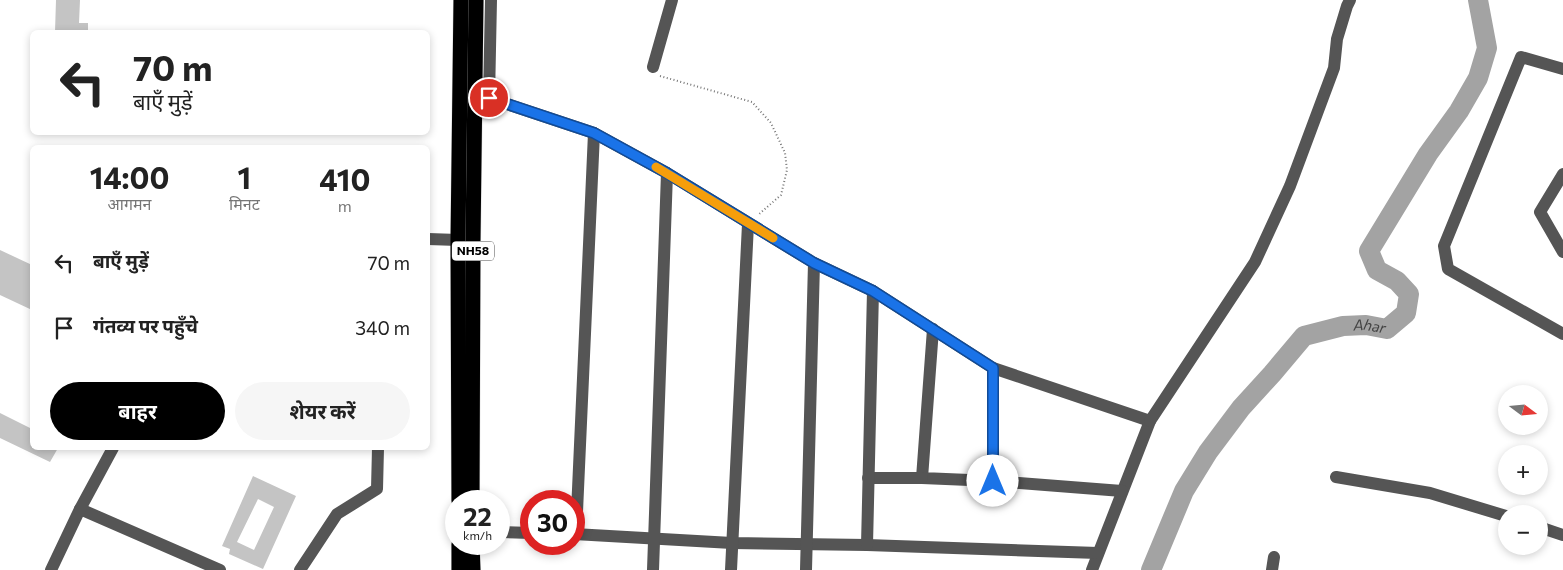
<!DOCTYPE html>
<html lang="hi">
<meta charset="utf-8">
<style>
body{margin:0;font-family:Commissioner,"Noto Sans Devanagari",sans-serif;background:#f6f6f6;color:#222;height:100vh;display:flex;flex-direction:column;font-size:19px;white-space:nowrap}
*{box-sizing:border-box;margin:0}
p{font-size:16px;color:#767676}
.icon{flex:none;width:28px;height:28px;fill:none;stroke:currentColor;stroke-width:2;stroke-linecap:round;stroke-linejoin:round}
.map{position:relative;flex:1;overflow:hidden}
.drawer{position:absolute;left:30px;top:145px;width:400px;height:305px;display:flex;flex-direction:column;background:#fff;border-radius:8px;box-shadow:0 2px 8px #0003}
.drawer>*{flex:none}
.top-card{position:absolute;left:30px;top:30px;width:400px;height:105px;border-radius:8px;box-shadow:0 2px 8px #0003;background:#fff;color:#222;overflow:hidden}
.needle{width:32px;rotate:106deg}
.fabs{position:absolute;left:1498px;top:385px;display:grid;gap:10px}
.fabs a{display:grid;place-items:center;width:50px;height:50px;border-radius:50%;background:#fff;box-shadow:0 2px 8px #0003;font-size:25px}
.speed{position:absolute;left:445px;top:490px;display:flex;gap:10px;font-size:25px;font-weight:700;text-align:center}
.speed>*{display:grid;place-content:center;width:65px;height:65px;border-radius:50%;background:#fff;box-shadow:0 2px 8px #0003;line-height:1}
.speed small{font-size:12px;font-weight:400}
.speed .limit{border:8px solid #d22;background:#fff;color:#111}
.pin{position:absolute;display:grid;place-items:center;width:42px;height:42px;color:#fff;margin:-21px;border:2px solid #fff;border-radius:50%;box-shadow:0 1px 5px #0007}
.me{position:absolute;width:55px;margin:-28px;rotate:0deg;stroke-linejoin:round;filter:drop-shadow(0 0 4px #0008)}
.turn{display:flex;align-items:center;gap:18px;height:105px;padding:0 20px;font-size:22px}
.turn .icon{width:65px;height:65px;stroke-width:2.5}
.turn b{display:block;font-size:35px;line-height:42px}
.eta{display:flex;justify-content:space-evenly;align-items:center;height:85px;text-align:center}
.eta b{font-size:30px;font-weight:700;line-height:35px}
.cta{display:flex;gap:10px;margin-top:auto;padding:10px 20px}
.cta a{flex:1;height:58px;border-radius:30px;background:#000;color:#fff;font-size:20px;font-weight:700;line-height:58px;text-align:center}
.cta a+a{background:#f6f6f6;color:#222}
ul{padding:0;list-style:none}
li{display:flex;align-items:center;gap:15px;height:65px;padding:0 20px}
li div{flex:1}
li b{display:block;font-size:19px}
li em{font-style:normal}
.map>svg:first-child{display:block}
.lines{fill:none;stroke-linecap:round;stroke-linejoin:round}
.river{stroke:#a3a3a3;stroke-width:20}
.building{fill:#c4c4c4;fill-rule:evenodd}
.highway-casing{stroke:#dbdbdb;stroke-width:16}
.path{stroke:#777;stroke-width:2;stroke-dasharray:1 2.5;stroke-linecap:butt}
.minor{stroke:#555;stroke-width:12}
.highway{stroke:#000;stroke-width:15}
.route-casing{stroke:#114b97;stroke-width:12}
.route{stroke:#1a73e8;stroke-width:9}
.slow{stroke:#f59e0b;stroke-width:9}
.labels{text-anchor:middle;stroke-width:4;stroke-linejoin:round;paint-order:stroke}
.shield{fill:#fff;stroke:#4c4c4c;stroke-width:1}
.shield-label{font-size:12px;font-weight:bold;fill:#000}
.water-label{font-size:15px;font-style:italic;fill:#444;stroke:#fff}
</style>
<div class="map">
<svg width="1563" height="570" viewBox="0 0 1563 570">
<rect width="100%" height="100%" fill="#fff"/>
<g class="lines">
<path class="river" id="s1" d="M1151 570 1184 491 1208 452 1241 408 1272 374 1304 336 1343 326 1366 325 1387 329 1406 313 1409 294 1397 281 1377 270 1369 251 1428 154 1459 111 1478 78 1487 48 1478 0"/>
</g>
<g class="building">
<polygon points="56,0 80,0 79,23 88,23 88,32 55,32"/>
<polygon points="0,250 32,265 32,310 0,295"/>
<polygon points="0,413 32,429 32,448 58,448 50,462 0,438"/>
<path d="M253 476 296 496 263 569 229 554 230 549 222 546ZM258 499 274 507 254 550 237 542Z"/>
</g>
<g class="lines">
<g class="highway-casing">
<g id="highway">
<polyline points="459,501 458,240 461,0"/>
<polyline points="472,501 473,240 476,0"/>
<polyline points="472,544 473,570"/>
<polyline points="459,570 459,544"/>
</g>
</g>
<polyline class="path" points="660,76 752,102 771,123 785,153 787,170 781,195 758,215"/>
<g class="minor">
<polyline points="653,67 672,0"/>
<polyline points="1563,69 1521,57 1444,246 1448,269 1563,334"/>
<polyline points="489,98 491,0"/>
<polyline points="476,100 489,98 594,133 667,173 814,263 873,291 993,368 1150,421 1092,570"/>
<polyline points="1563,174 1540,212 1563,252"/>
<polyline points="428,239 458,240"/>
<polyline points="933,329 922,478 993,481 1122,491"/>
<polyline points="1150,421 1255,262 1290,186 1334,68 1337,39 1347,6 1350,0"/>
<polyline points="1336,477 1430,493 1506,516"/>
<polyline points="868,478 922,478"/>
<polyline points="993,481 993,368"/>
<polyline points="80,509 220,570"/>
<polyline points="1539,527 1563,535"/>
<polyline points="499,532 531,533"/>
<polyline points="574,534 732,543 867,545 1098,553"/>
<polyline points="576,534 594,133"/>
<polyline points="867,545 873,291"/>
<polyline points="51,570 80,509 113,448"/>
<polyline points="300,570 337,514 377,489 378,448"/>
<polyline points="653,570 667,173"/>
<polyline points="731,570 748,224"/>
<polyline points="806,570 814,263"/>
<polyline points="1272,570 1274,557"/>
</g>
<use href="#highway" class="highway"/>
</g>
<g class="lines">
<g class="route-casing">
<polyline id="route" points="489,98 594,133 667,173 814,263 873,291 993,368 993,481"/>
</g>
<use href="#route" class="route"/>
<polyline class="slow" points="656,167 773,238"/>
</g>
<g class="labels">
<rect class="shield" x="452" y="241.5" width="42" height="19" rx="4"/>
<g class="shield-label">
<text x="473" y="255">NH58</text>
</g>
<g class="water-label">
<text dy="5" stroke="none"><textPath href="#s1" startOffset="349">Ahar</textPath></text>
</g>
</g>
</svg>
<div class="fabs">
<a><svg class="needle" viewBox="-14 -14 28 28"><path d="M0-13l5 13h-10z" fill="#e53935"/><path d="M0 13l5-13h-10z" fill="#767676"/></svg></a>
<a>+</a>
<a>−</a>
</div>
<div class="speed"><div>22<small>km/h</small></div><div class="limit">30</div></div>
<div class="pin" style="left:489px;top:98px;background:#d93025"><svg class="icon" aria-label="arrive" viewBox="0 0 24 24"><path d="M6 21V4h12l-3 4 3 4H6"/></svg></div>
<svg class="me" style="left:993px;top:481px" viewBox="-20 -20 40 40"><circle r="19" fill="#fff"/><path d="M0-13L10 11 0 6-10 11z" fill="#1a73e8"/></svg>
<div class="top-card">
<div class="turn"><svg class="icon" aria-label="left" viewBox="0 0 24 24"><path d="M17 20v-9H6M10 6l-5 5 5 5"/></svg><div><b>70 m</b>बाएँ मुड़ें</div></div>
</div>
<section class="drawer">
<div class="eta">
<div><b>14:00</b><p>आगमन</p></div>
<div><b>1</b><p>मिनट</p></div>
<div><b>410</b><p>m</p></div>
</div>
<ul>
<li><svg class="icon" aria-label="left" viewBox="0 0 24 24"><path d="M17 20v-9H6M10 6l-5 5 5 5"/></svg><div><b>बाएँ मुड़ें</b></div><em>70 m</em></li>
<li><svg class="icon" aria-label="arrive" viewBox="0 0 24 24"><path d="M6 21V4h12l-3 4 3 4H6"/></svg><div><b>गंतव्य पर पहुँचे</b></div><em>340 m</em></li>
</ul>
<div class="cta"><a>बाहर</a><a>शेयर करें</a></div>
</section>
</div>
